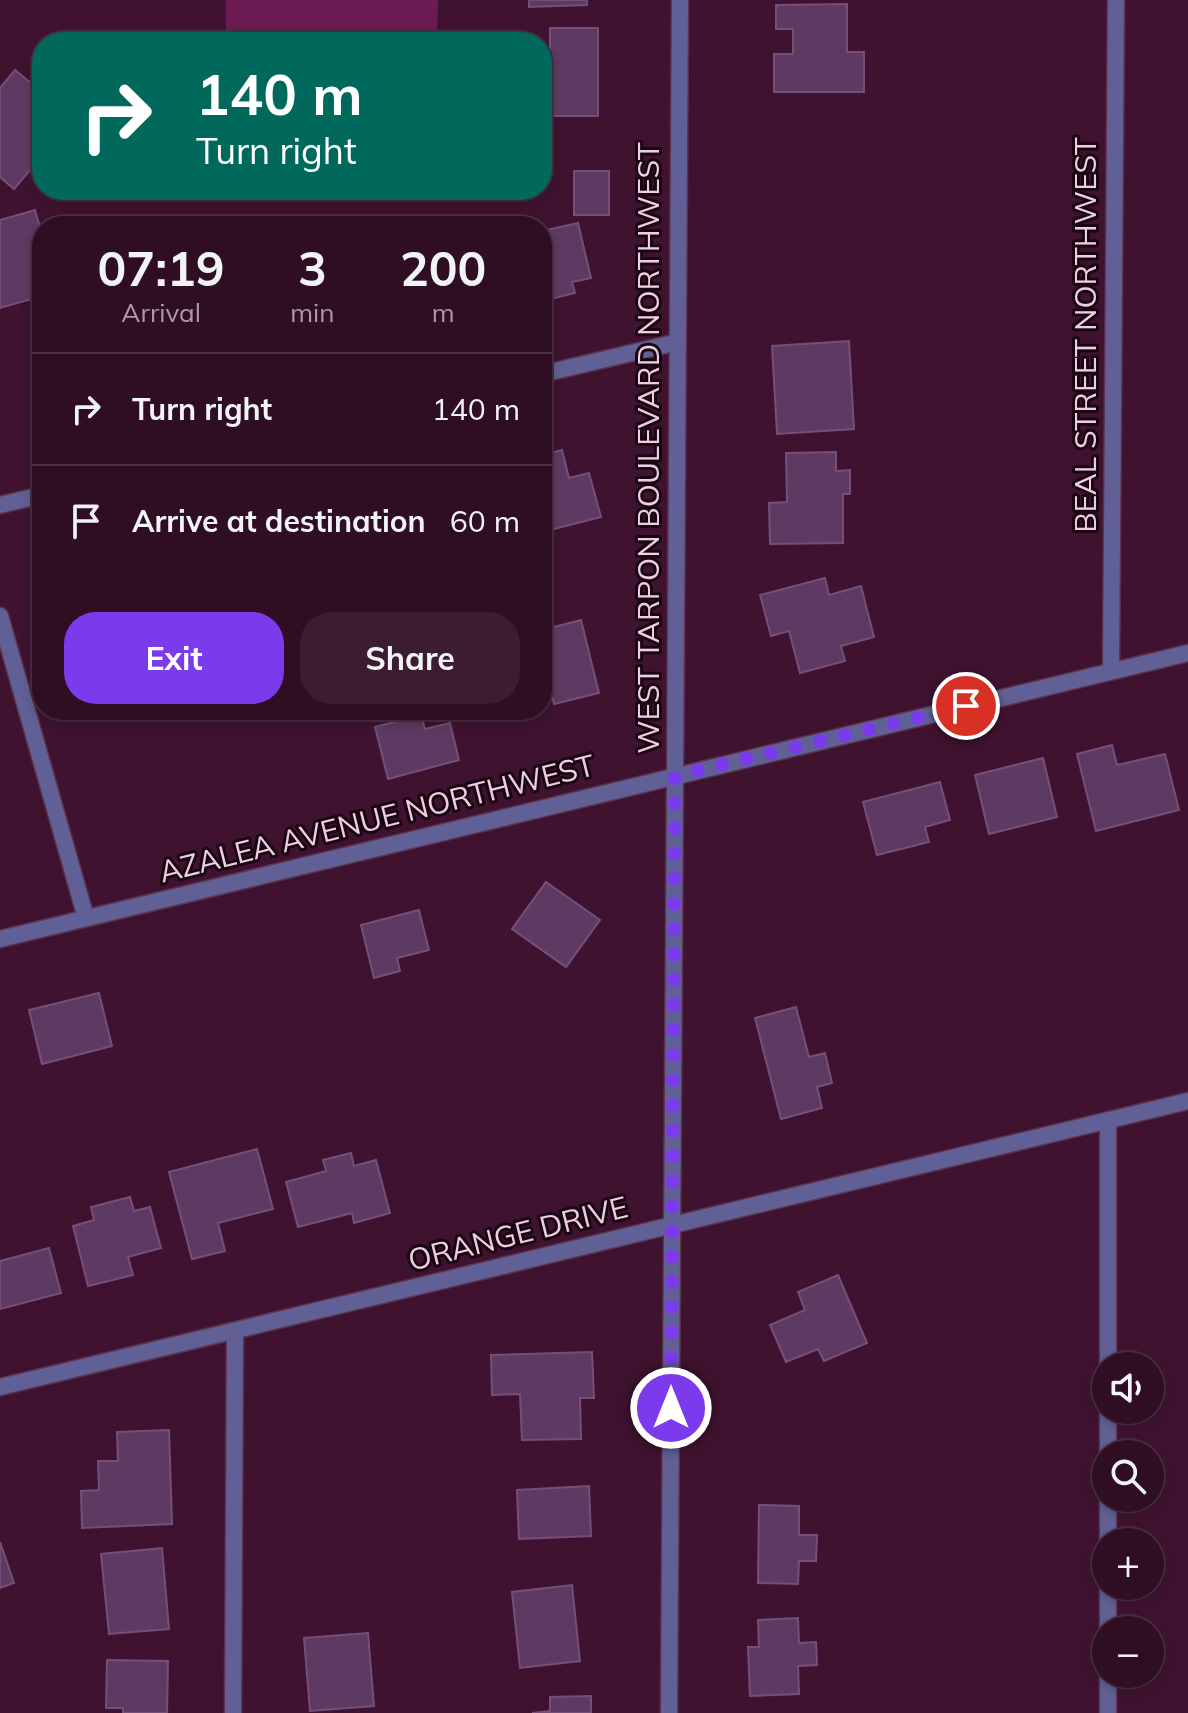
<!DOCTYPE html>
<meta charset="utf-8">
<style>
body{margin:0;font-family:Mulish,sans-serif;background:#3b1c31;color:#f1f3f6;height:100vh;display:flex;flex-direction:column;font-size:30px;white-space:nowrap}
*{box-sizing:border-box;margin:0}
p{font-size:26px;color:#a79ca6}
.icon{flex:none;width:44px;height:44px;fill:none;stroke:currentColor;stroke-width:2;stroke-linecap:round;stroke-linejoin:round}
.map{position:relative;flex:1;overflow:hidden}
.details{position:absolute;left:32px;top:216px;width:520px;height:504px;display:flex;flex-direction:column;background:#2f0e24;border-radius:32px;box-shadow:0 4px 12px #0003,0 0 0 2px #4a2e41}
.details>*{flex:none}
.hud{position:absolute;left:32px;top:32px;width:520px;height:168px;border-radius:32px;box-shadow:0 4px 12px #0003,0 0 0 2px #4a2e41;background:#00695c;color:#fff;overflow:hidden}
.controls{position:absolute;left:1092px;top:1352px;display:grid;gap:16px}
.controls a{display:grid;place-items:center;width:72px;height:72px;border-radius:50%;background:#2f0e24;box-shadow:0 4px 12px #0003,0 0 0 2px #4a2e41;font-size:40px}
.pin{position:absolute;display:grid;place-items:center;width:68px;height:68px;color:#fff;margin:-34px;border:4px solid #fff;border-radius:50%;box-shadow:0 2px 8px #0007}
.me{position:absolute;width:88px;margin:-44px;rotate:0deg;stroke-linejoin:round;filter:drop-shadow(0 0 6px #0008)}
.turn{display:flex;align-items:center;gap:28px;height:168px;padding:0 32px;font-size:36px}
.turn .icon{width:104px;height:104px;stroke-width:2.5}
.turn b{display:block;font-size:56px;line-height:68px}
.eta{display:flex;justify-content:space-evenly;align-items:center;height:136px;text-align:center}
.eta b{font-size:48px;font-weight:700;line-height:56px}
.button{display:flex;gap:16px;margin-top:auto;padding:16px 32px}
.button a{flex:1;height:92px;border-radius:32px;background:#7c3aed;color:#fff;font-size:32px;font-weight:700;line-height:92px;text-align:center}
.button a+a{background:#3b1c31;color:#f1f3f6}
ul{padding:0;list-style:none}
li{display:flex;align-items:center;gap:24px;height:112px;padding:0 32px;border-top:2px solid #4a2e41}
li div{flex:1}
li b{display:block;font-size:30px}
li em{font-style:normal}
.map>svg:first-child{display:block}
.water{fill:#6b1b51}
.building{fill:#5e3a62;stroke:#754f79;stroke-width:2}
.lines{fill:none;stroke-linecap:round;stroke-linejoin:round}
.minor-casing{stroke:#5b314c;stroke-width:19}
.minor{stroke:#616096;stroke-width:16}
.route{stroke:#7c3aed;stroke-width:14;stroke-dasharray:0 25.2}
.labels{text-anchor:middle;stroke-width:6;stroke-linejoin:round;paint-order:stroke}
.street-label{font-size:30px;fill:#edcfdf;stroke:#1a0713}
</style>
<div class="map">
<svg width="1188" height="1713" viewBox="0 0 1188 1713">
<rect width="100%" height="100%" fill="#3f1330"/>
<polygon class="water" points="226,0 438,0 437,42 226,42"/>
<g class="building">
<polygon points="529,0 587,0 587,5 529,7"/>
<polygon points="847,4 847,52 864,52 864,92 774,92 774,54 793,54 793,29 776,29 776,5"/>
<rect x="550" y="28" width="48" height="88"/>
<polygon points="15,70 42,92 42,156 14,189 0,177 0,88"/>
<rect x="574" y="171" width="35" height="44"/>
<polygon points="35,210 42,235 42,296 0,308 0,220"/>
<polygon points="578,223 591,278 572,282 575,293 542,301 542,231"/>
<polygon points="849,341 854,429 777,434 772,346"/>
<polygon points="562,450 569,478 589,473 601,517 542,532 542,455"/>
<polygon points="836,452 836,471 850,470 850,494 843,494 843,543 770,544 769,503 787,502 786,453"/>
<polygon points="825,578 829,595 861,586 874,637 841,646 845,661 800,673 789,631 771,636 760,595"/>
<polygon points="581,620 599,693 554,704 542,656 542,630"/>
<polygon points="421,715 425,729 450,723 459,760 388,779 375,727"/>
<polygon points="1112,745 1117,765 1165,754 1179,810 1096,831 1077,754"/>
<polygon points="1043,758 1057,817 989,834 975,775"/>
<polygon points="940,782 950,820 925,827 929,842 877,855 863,802"/>
<polygon points="546,882 600,920 566,967 512,929"/>
<polygon points="419,910 429,950 397,958 400,971 374,978 361,925"/>
<polygon points="99,993 112,1046 42,1064 29,1010"/>
<polygon points="796,1007 809,1057 825,1053 832,1083 817,1087 822,1108 781,1119 755,1018"/>
<polygon points="257,1149 273,1209 218,1223 225,1251 192,1259 169,1172"/>
<polygon points="351,1153 354,1166 376,1160 390,1213 354,1223 352,1213 298,1227 286,1182 326,1171 323,1160"/>
<polygon points="130,1197 134,1211 150,1207 161,1248 128,1257 133,1275 88,1286 73,1226 94,1220 91,1207"/>
<polygon points="49,1248 61,1293 0,1309 0,1261"/>
<polygon points="838,1275 867,1343 824,1361 818,1349 786,1362 770,1325 805,1310 798,1292"/>
<polygon points="592,1352 594,1398 580,1398 581,1439 522,1440 520,1394 492,1395 491,1355"/>
<polygon points="169,1430 172,1524 82,1528 81,1491 99,1490 98,1461 118,1461 117,1432"/>
<polygon points="589,1486 591,1536 519,1539 517,1490"/>
<polygon points="759,1505 799,1506 799,1535 817,1535 816,1561 799,1561 798,1584 758,1583"/>
<polygon points="0,1542 14,1583 0,1588"/>
<polygon points="162,1548 169,1629 109,1634 101,1554"/>
<polygon points="572,1585 580,1661 520,1668 512,1592"/>
<polygon points="798,1618 799,1643 816,1642 817,1665 798,1666 799,1694 750,1696 748,1647 759,1647 758,1620"/>
<polygon points="368,1633 374,1706 310,1711 304,1638"/>
<polygon points="107,1660 168,1661 167,1713 123,1713 123,1708 106,1708"/>
<polygon points="591,1696 591,1713 532,1713 550,1711 550,1697"/>
</g>
<g class="lines">
<g class="minor-casing">
<g id="minor">
<polyline points="542,374 678,342"/>
<polyline points="0,505 42,495"/>
<polyline points="0,616 86,918"/>
<polyline points="1111,671 1116,0"/>
<polyline points="0,939 1188,653"/>
<polyline points="1108,1366 1108,1120"/>
<polyline points="0,1387 1188,1101"/>
<polyline points="1108,1454 1108,1410"/>
<polyline points="1108,1542 1108,1498"/>
<polyline points="1108,1630 1108,1586"/>
<polyline points="233,1713 235,1331"/>
<polyline points="669,1713 680,0"/>
<polyline points="1108,1713 1108,1674"/>
</g>
</g>
<use href="#minor" class="minor"/>
</g>
<g class="lines">
<polyline class="route" points="671,1408 675,776 966,706"/>
</g>
<g class="labels">
<g class="street-label">
<text transform="translate(1086 335) rotate(-90)" y="10">BEAL STREET NORTHWEST</text>
<text transform="translate(649 448) rotate(-90)" y="10">WEST TARPON BOULEVARD NORTHWEST</text>
<text transform="translate(377 819) rotate(-14)" y="10">AZALEA AVENUE NORTHWEST</text>
<text transform="translate(518 1234) rotate(-14)" y="10">ORANGE DRIVE</text>
</g>
</g>
</svg>
<div class="controls">
<a><svg class="icon" aria-label="sound" viewBox="0 0 24 24"><path d="M4 9h4l5-4v14l-5-4H4zM17 9q2 3 0 6"/></svg></a>
<a><svg class="icon" aria-label="search" viewBox="0 0 24 24"><circle cx="10" cy="10" r="6"/><path d="M15 15l6 6"/></svg></a>
<a>+</a>
<a>−</a>
</div>
<div class="pin" style="left:966px;top:706px;background:#d93025"><svg class="icon" aria-label="arrive" viewBox="0 0 24 24"><path d="M6 21V4h12l-3 4 3 4H6"/></svg></div>
<svg class="me" style="left:671px;top:1408px" viewBox="-20 -20 40 40"><circle r="17" fill="#7c3aed" stroke="#fff" stroke-width="3"/><path d="M0-11L8 9 0 5-8 9z" fill="#fff"/></svg>
<div class="hud">
<div class="turn"><svg class="icon" aria-label="right" viewBox="0 0 24 24"><path d="M7 20v-9h11M14 6l5 5-5 5"/></svg><div><b>140 m</b>Turn right</div></div>
</div>
<section class="details">
<div class="eta">
<div><b>07:19</b><p>Arrival</p></div>
<div><b>3</b><p>min</p></div>
<div><b>200</b><p>m</p></div>
</div>
<ul>
<li><svg class="icon" aria-label="right" viewBox="0 0 24 24"><path d="M7 20v-9h11M14 6l5 5-5 5"/></svg><div><b>Turn right</b></div><em>140 m</em></li>
<li><svg class="icon" aria-label="arrive" viewBox="0 0 24 24"><path d="M6 21V4h12l-3 4 3 4H6"/></svg><div><b>Arrive at destination</b></div><em>60 m</em></li>
</ul>
<div class="button"><a>Exit</a><a>Share</a></div>
</section>
</div>
